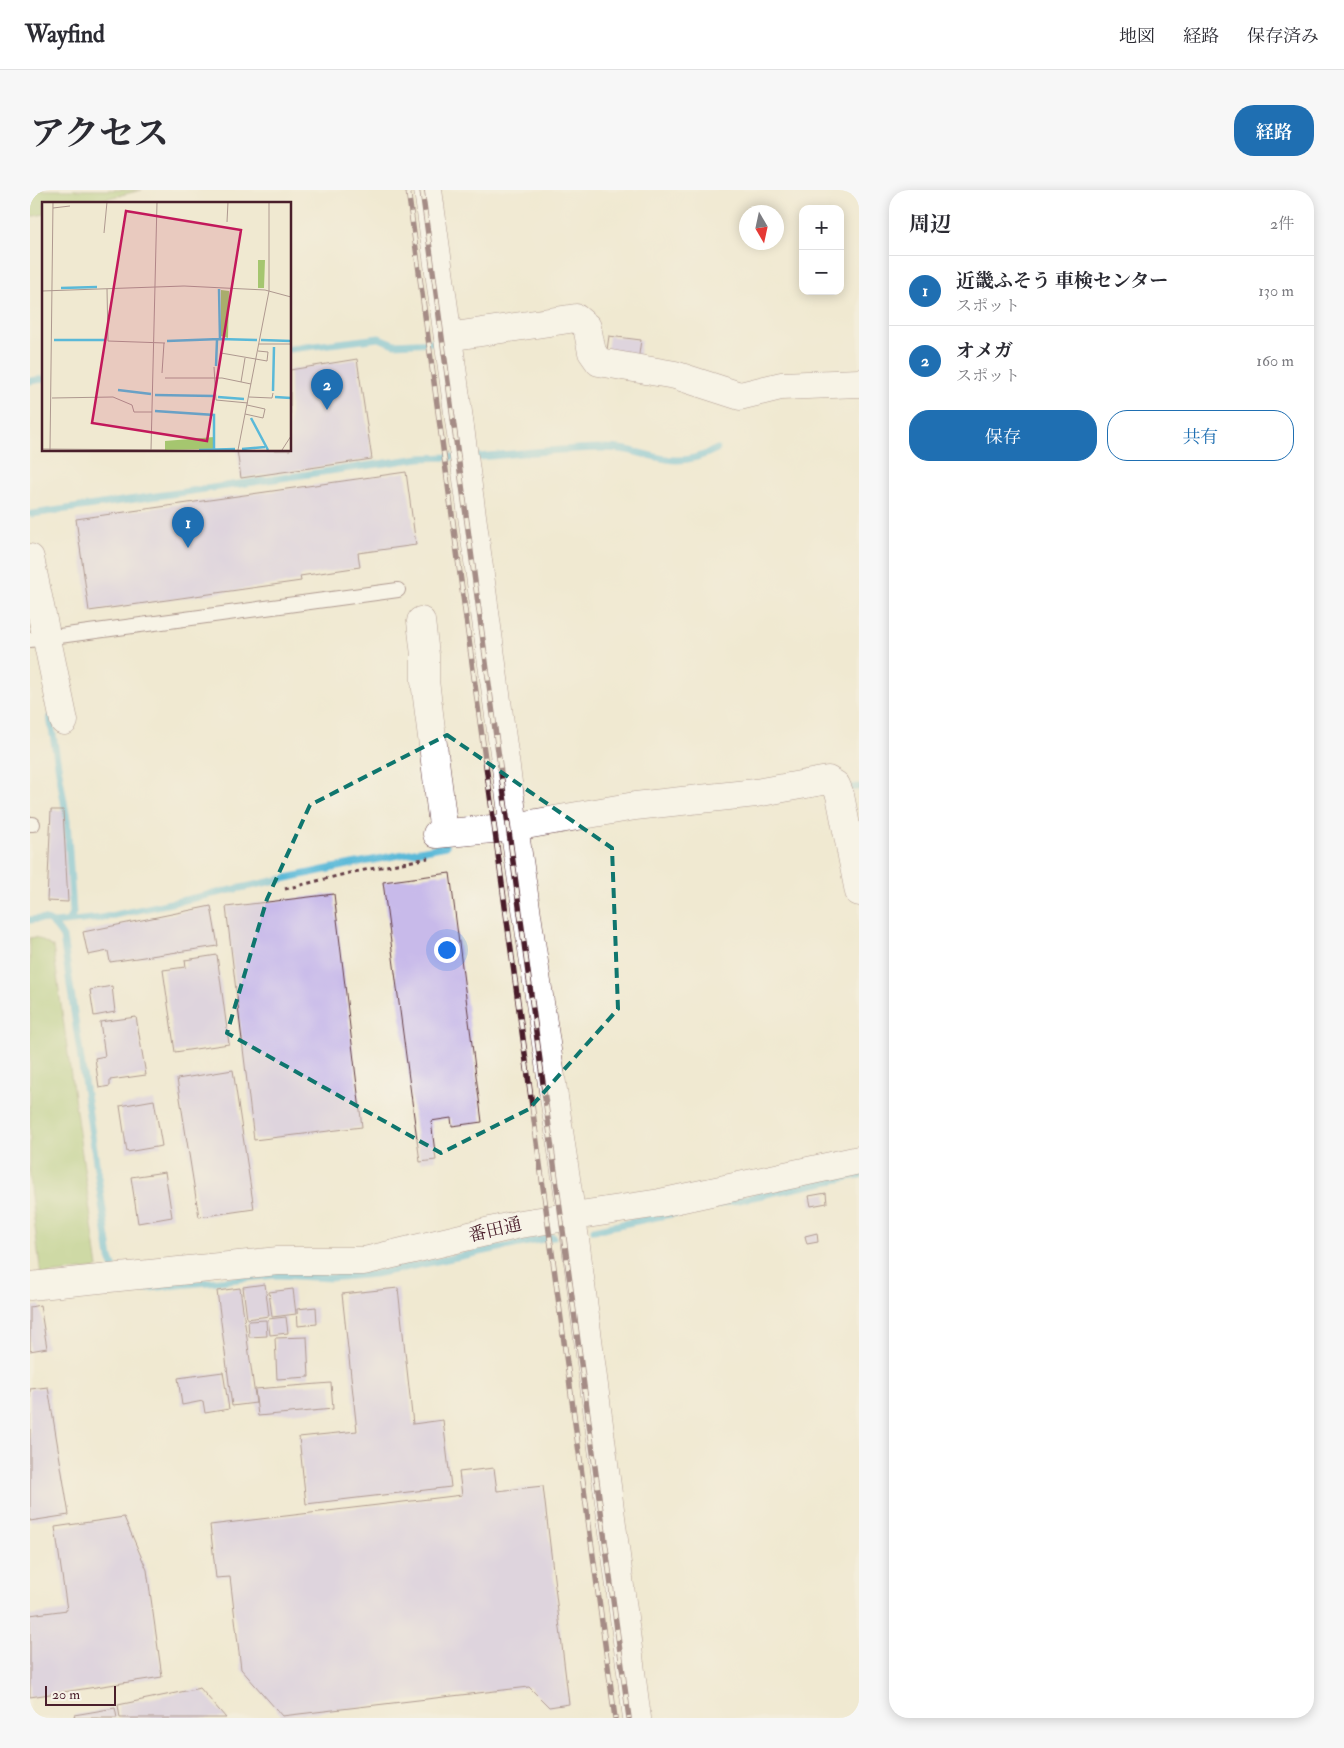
<!DOCTYPE html>
<html lang="ja">
<meta charset="utf-8">
<style>
body{margin:0;font-family:"IM FELL Double Pica","Noto Serif JP",serif;background:#f7f7f7;color:#2b2b33}
.controls{position:absolute;right:15px;top:15px;display:grid;overflow:hidden;border-radius:10px;box-shadow:0 2px 12px #0003}
.controls button{width:45px;height:45px;display:grid;place-items:center;padding:0;border:0;border-bottom:1px solid #e1e1e2;background:#fff;color:#2b2b33;font:25px sans-serif}
.compass{position:absolute;left:709px;top:15px;width:45px;height:45px;border-radius:50%;background:#fff;box-shadow:0 2px 12px #0003;rotate:171deg}
.scale{position:absolute;left:15px;bottom:12px;width:71px;box-sizing:border-box;padding-left:5px;border:2px solid #4a1f2b;border-top:0;font-size:14px;line-height:18px;white-space:nowrap;color:#4a1f2b;-webkit-text-stroke:4px #f7f3e8;paint-order:stroke}
.you{position:absolute;left:416px;top:759px;width:18px;height:18px;margin:-12px;border:4px solid #fff;border-radius:50%;background:#1a73e8;box-shadow:0 0 0 8px #1a73e833}
.badge{display:grid;place-items:center;width:32px;height:32px;border-radius:50%;background:#1f6fb2;color:#fff;font-size:16px;font-weight:700}
.pin{position:absolute;translate:-50% -41px;filter:drop-shadow(0 1px 2px #0008)}
.pin::after{content:'';position:absolute;top:26px;width:18px;height:15px;background:inherit;clip-path:polygon(0 0,100% 0,50% 100%)}
.list{margin:0;padding:0;list-style:none}
h2{display:flex;justify-content:space-between;align-items:center;height:65px;margin:0;padding:0 20px;font-size:21px}
h2 small{font-size:16px;font-weight:400;color:#7c7c81}
.list li{display:grid;grid-template-columns:32px 1fr auto;gap:15px;align-items:center;box-sizing:border-box;height:70px;padding:0 20px;border-top:1px solid #e1e1e2}
.list b{display:block;font-size:19px;white-space:nowrap}
.list p{margin:0;font-size:16px;white-space:nowrap;color:#7c7c81}
.list em{font-size:16px;font-style:normal;color:#7c7c81}
.actions{display:flex;gap:10px;padding:15px 20px}
.actions a{flex:1;padding:11px 0;border:1px solid #1f6fb2;border-radius:20px;text-align:center;font-size:18px;color:#1f6fb2}
.actions .main{background:#1f6fb2;color:#fff}
.map{position:relative;flex:none;width:829px;height:1528px;overflow:hidden;border-radius:20px}
header{display:flex;align-items:center;gap:30px;box-sizing:border-box;height:70px;padding:0 25px;background:#fff;border-bottom:1px solid #e1e1e2}
header strong{font-size:24px}
nav{display:flex;gap:28px;margin-inline-start:auto;font-size:18px}
.intro{display:flex;align-items:center;justify-content:space-between;box-sizing:border-box;height:120px;padding:0 30px}
h1{margin:0;font-size:35px}
.button{padding:12px 22px;border-radius:20px;background:#1f6fb2;color:#fff;font-size:18px;font-weight:700}
main{display:flex;gap:30px;padding:0 30px}
aside{flex:1;background:#fff;border-radius:20px;box-shadow:0 2px 12px #0003}
.map>svg:first-child{display:block}
</style>
<header>
<strong>Wayfind</strong>
<nav><a>地図</a><a>経路</a><a>保存済み</a></nav>
</header>
<div class="intro"><h1>アクセス</h1><a class="button">経路</a></div>
<main>
<div class="map">
<svg width="829" height="1528" viewBox="0 0 829 1528">
<rect width="100%" height="100%" fill="#f7f3e8"/>
<filter id="ink" filterUnits="userSpaceOnUse"><feTurbulence type="fractalNoise" baseFrequency=".02" numOctaves="2"/><feDisplacementMap in="SourceGraphic" scale="10" xChannelSelector="R" yChannelSelector="G"/><feConvolveMatrix kernelMatrix="1 2 1 2 8 2 1 2 1" color-interpolation-filters="sRGB"/></filter>
<filter id="wash" filterUnits="userSpaceOnUse"><feTurbulence type="fractalNoise" baseFrequency=".0096" numOctaves="4" result="noise"/><feDisplacementMap in="SourceGraphic" scale="20" xChannelSelector="R" yChannelSelector="G"/><feGaussianBlur stdDeviation="1.12" result="paint"/><feColorMatrix in="noise" values="0 0 0 0 0 0 0 0 0 0 0 0 0 0 0 0 0 1.4 0 .05"/><feComposite in="paint" operator="in"/></filter>
<g filter="url(#wash)">
<rect width="100%" height="100%" fill="#f0e9d1"/>
<g fill="#a5c66f" stroke="#78724d">
<polygon points="0,0 112,0 54,14 14,14 14,24 0,27"/>
<polygon points="6,747 23,757 68,1078 11,1085 0,996 0,748"/>
</g>
<g fill="none" stroke-linecap="round" stroke-linejoin="round">
<g stroke="#5ab9d8" stroke-width="7">
<polyline points="260,159 349,148 364,154 407,152"/>
<polyline points="0,191 14,189"/>
<path d="M449 267C490 263 531 259 572 258 621 257 636 285 687 259"/>
<polyline points="2,324 390,268 421,267"/>
<polyline points="20,527 37,630 43,723 38,731"/>
<polyline points="814,598 829,597"/>
<path d="M0 730C20 727 23 732 33 747L80 1068 85 1081"/>
<polyline points="24,733 71,728 317,675 416,656"/>
<polyline points="564,1040 829,985"/>
<polyline points="89,1094 91,1101 247,1085 300,1088 345,1084 523,1047"/>
</g>
</g>
<g id="blocks">
<g fill="#c8baea">
<polygon points="579,146 611,150 608,171 576,167"/>
<polygon points="327,169 342,269 211,288 207,260 260,260 260,180"/>
<polygon points="376,282 386,355 328,363 330,377 270,386 271,391 59,421 46,329"/>
<polygon points="21,620 33,620 38,712 17,711"/>
<polygon points="420,683 452,932 422,936 421,928 401,931 406,970 390,972 353,692"/>
<polygon points="304,704 332,937 224,950 196,717"/>
<polygon points="181,716 188,756 80,772 78,761 58,765 53,742"/>
<polygon points="187,765 199,854 145,862 133,780 156,777 155,770"/>
<polygon points="82,796 85,822 64,826 60,800"/>
<polygon points="106,827 116,885 80,890 80,896 69,898 65,868 75,866 70,832"/>
<polygon points="203,880 224,1019 169,1027 147,889"/>
<polygon points="124,910 132,956 97,962 90,916"/>
<polygon points="135,982 142,1027 108,1033 101,987"/>
<polygon points="796,1003 797,1013 781,1016 779,1006"/>
<polygon points="787,1043 788,1052 777,1054 775,1046"/>
<polygon points="235,1094 239,1126 217,1129 213,1097"/>
<polygon points="210,1098 226,1213 202,1216 187,1101"/>
<polygon points="368,1098 383,1234 413,1230 421,1297 276,1314 269,1247 327,1241 312,1104"/>
<polygon points="263,1099 266,1124 242,1127 239,1102"/>
<polygon points="10,1115 17,1158 0,1161 0,1117"/>
<polygon points="286,1117 287,1134 268,1136 267,1119"/>
<polygon points="256,1127 258,1143 240,1145 238,1129"/>
<polygon points="236,1130 237,1146 219,1147 218,1131"/>
<polygon points="277,1147 279,1187 247,1189 245,1148"/>
<polygon points="193,1182 199,1219 175,1223 173,1211 152,1215 148,1188"/>
<polygon points="301,1193 303,1219 228,1226 225,1199"/>
<polygon points="18,1197 39,1325 0,1331 0,1199"/>
<polygon points="464,1278 467,1301 513,1296 539,1514 519,1517 499,1497 252,1526 211,1479 200,1387 186,1388 180,1335 432,1305 429,1282"/>
<polygon points="94,1327 117,1380 132,1487 0,1507 0,1425 37,1420 25,1337"/>
<polygon points="170,1498 196,1528 90,1528 88,1515"/>
<polygon points="85,1518 87,1528 45,1528 44,1525"/>
</g>
</g>
</g>
<g filter="url(#ink)">
<use href="#blocks" fill-opacity="0" stroke="#633d44" stroke-width="1"/>
<g fill="none" stroke-linecap="round" stroke-linejoin="round">
<defs>
<g id="service">
<polyline points="0,450 368,400"/>
<polyline points="0,634 3,634"/>
</g>
<g id="minor">
<polyline points="418,147 546,128 557,137 562,162 569,172 645,185 710,206 751,196 829,193"/>
<polyline points="0,368 34,531"/>
<polyline points="391,431 395,465 395,491 414,643"/>
<polyline points="407,644 484,637 605,616 726,603 798,590 806,595 810,605 829,702"/>
<polyline points="0,1096 248,1071 334,1071 490,1034 630,1013 829,970"/>
</g>
<polyline id="tertiary" points="398,0 484,637 545,1049 607,1528"/>
</defs>
<use href="#service" stroke="#633d44" stroke-width="16"/>
<use href="#minor" stroke="#633d44" stroke-width="29"/>
<use href="#tertiary" stroke="#633d44" stroke-width="29"/>
<polyline stroke="#633d44" stroke-width="3" stroke-dasharray="4 4" stroke-linecap="butt" points="255,699 319,683 398,668"/>
<use href="#service" stroke="#fff" stroke-width="14"/>
<use href="#minor" stroke="#fff" stroke-width="28"/>
<use href="#tertiary" stroke="#fff" stroke-width="28"/>
<defs>
<g id="rail">
<polyline points="378,0 585,1528"/>
<polyline points="392,0 599,1528"/>
</g>
</defs>
<use href="#rail" stroke="#4a1f2b" stroke-width="5.5"/>
<use href="#rail" stroke="#f7f3e8" stroke-width="4" stroke-dasharray="11" stroke-linecap="butt"/>
</g>
</g>
<path d="M0 0H829V1528H0ZM417 545 582 658 588 819 499 919 411 963 197 843 237 709 280 615Z" fill="#f0e9d1" fill-opacity=".55" fill-rule="evenodd"/>
<path fill="none" stroke="#0f766e" stroke-width="4" stroke-dasharray="10 6" stroke-linejoin="round" d="M417 545 582 658 588 819 499 919 411 963 197 843 237 709 280 615Z"/>
<g text-anchor="middle" dominant-baseline="central" stroke-width="4" stroke-linejoin="round" paint-order="stroke">
<g font-size="18" fill="#4a1f2b" stroke="#f7f3e8">
<text transform="translate(465 1040) rotate(-13)">番田通</text>
</g>
</g>
<g transform="translate(12 12)">
<rect width="249" height="249" fill="#f0e9d1"/>
<path d="M216 58H223L222 86H216ZM179 88 187 89 186 136 179 134ZM172 235V247L123 248V239Z" fill="#a5c66f"/>
<path fill="none" stroke="#5ab9d8" stroke-width="2.5" d="M19 86 55 85M177 87 178 137 215 138M12 138H64M219 138 249 139M125 139 178 137M174 164 175 138M76 188 109 192M231 189 232 145M113 193 172 194M176 195 202 197M233 195 249 196M113 209 172 213V248M209 216 226 248M200 247 223 245M157 248 193 247"/>
<path fill="none" stroke="#ae988f" stroke-width="1" d="M11 6 28 4M185 20 186 0M62 31 65 0M65 87 66 139 123 141M0 89 142 84 223 88 249 95M217 142H249M179 151 225 159 226 150 216 149M172 165 174 198 206 201M120 171 122 141M123 176H180L209 182M199 180 203 156M207 195 230 196 231 191M10 196 71 195 90 203 92 210H110M203 212 221 216 223 207 205 203M0 247 124 248M8 248 11 0M109 248 115 0M196 248 227 89V0M240 248 249 234"/>
<path fill="#c2185b" fill-opacity="0.15" stroke="#c2185b" stroke-width="2.5" d="M84 9 199 28 165 239 50 221Z"/>
<rect width="249" height="249" fill="none" stroke="#4a1f2b" stroke-width="2.5"/>
</g>
</svg>
<div class="controls">
<button>+</button>
<button>−</button>
</div>
<svg class="compass" viewBox="-18 -18 36 36"><path d="M0-13l5 13h-10z" fill="#e53935"/><path d="M0 13l5-13h-10z" fill="#7c7c81"/></svg>
<div class="scale">20 m</div>
<div class="you"></div>
<div class="pin badge" style="left:158px;top:358px">1</div>
<div class="pin badge" style="left:297px;top:220px">2</div>
</div>
<aside>
<h2>周辺<small>2件</small></h2>
<ul class="list">
<li><span class="badge">1</span><div><b>近畿ふそう 車検センター</b><p>スポット</p></div><em>130 m</em></li>
<li><span class="badge">2</span><div><b>オメガ</b><p>スポット</p></div><em>160 m</em></li>
</ul>
<div class="actions"><a class="main">保存</a><a>共有</a></div>
</aside>
</main>
